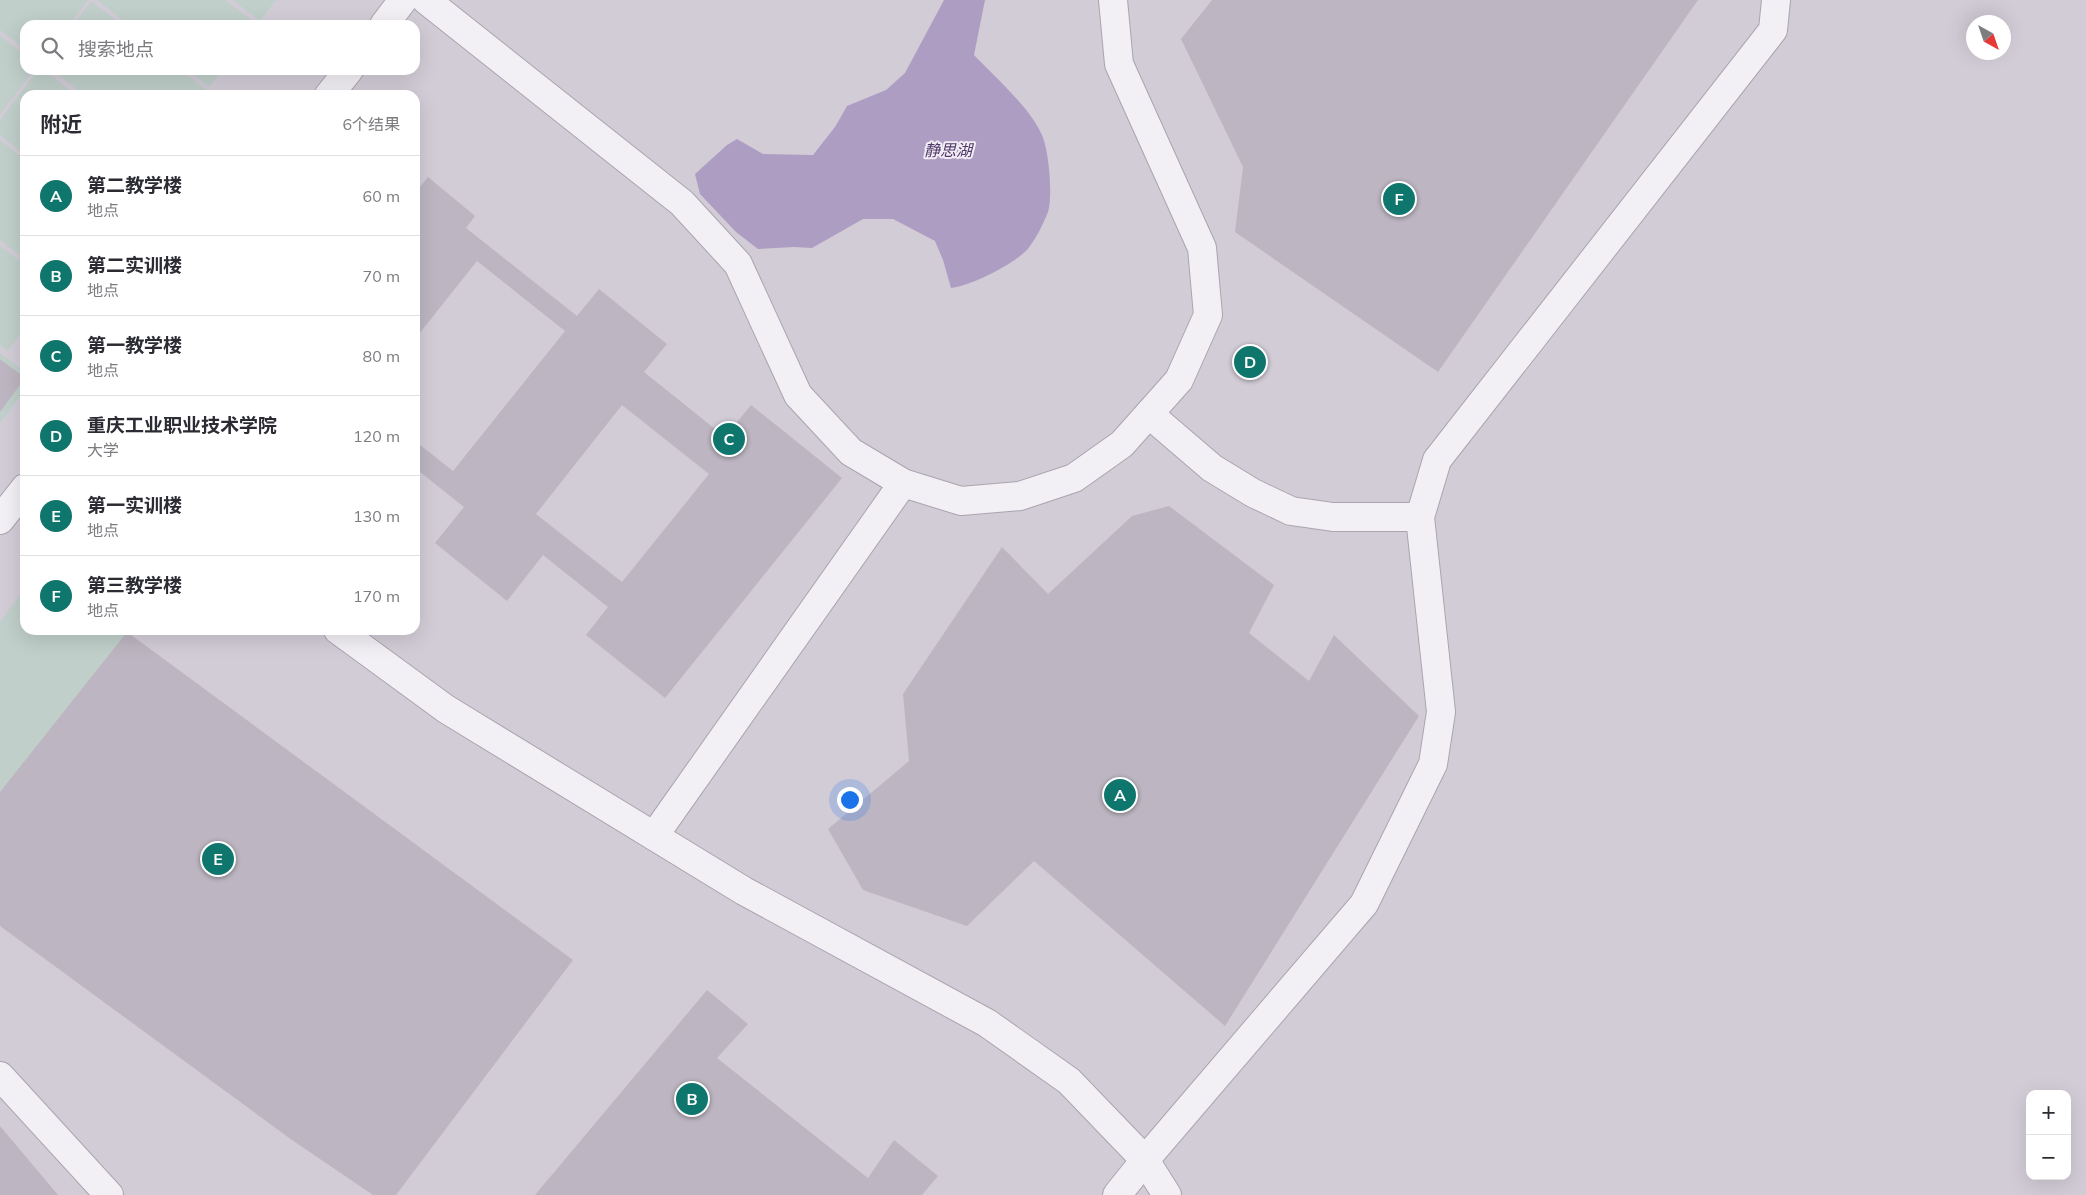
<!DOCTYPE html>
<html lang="zh">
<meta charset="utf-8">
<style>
body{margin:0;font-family:Mulish,"Noto Sans SC",sans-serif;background:#f7f7f7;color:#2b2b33}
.controls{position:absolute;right:15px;bottom:15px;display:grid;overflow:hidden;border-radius:10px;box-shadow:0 5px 20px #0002}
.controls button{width:45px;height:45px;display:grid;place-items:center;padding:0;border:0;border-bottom:1px solid #e1e1e2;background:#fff;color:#2b2b33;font:25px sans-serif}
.compass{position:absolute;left:1966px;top:15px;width:45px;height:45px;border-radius:50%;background:#fff;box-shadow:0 5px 20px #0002;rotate:140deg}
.you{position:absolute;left:849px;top:799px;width:18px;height:18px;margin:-12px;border:4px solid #fff;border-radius:50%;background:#1a73e8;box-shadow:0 0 0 8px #1a73e833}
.badge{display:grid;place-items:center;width:32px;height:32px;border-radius:50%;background:#0f766e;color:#fff;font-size:16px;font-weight:700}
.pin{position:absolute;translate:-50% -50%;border:2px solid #fff;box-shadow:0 1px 5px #0006}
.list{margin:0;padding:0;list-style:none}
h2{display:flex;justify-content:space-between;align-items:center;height:65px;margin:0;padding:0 20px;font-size:21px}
h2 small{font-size:16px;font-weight:400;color:#7c7c81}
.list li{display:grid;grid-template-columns:32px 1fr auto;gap:15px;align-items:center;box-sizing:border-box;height:80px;padding:0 20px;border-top:1px solid #e1e1e2}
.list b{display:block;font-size:19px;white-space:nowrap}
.list p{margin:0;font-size:16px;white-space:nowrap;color:#7c7c81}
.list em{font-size:16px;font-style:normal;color:#7c7c81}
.icon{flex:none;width:28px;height:28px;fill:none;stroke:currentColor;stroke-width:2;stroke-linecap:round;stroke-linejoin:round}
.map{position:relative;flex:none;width:2086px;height:1195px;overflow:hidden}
.search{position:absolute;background:#fff;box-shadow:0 5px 20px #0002;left:20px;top:20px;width:400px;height:55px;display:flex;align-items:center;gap:12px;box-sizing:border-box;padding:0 18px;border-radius:15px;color:#7c7c81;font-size:19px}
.panel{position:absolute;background:#fff;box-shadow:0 5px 20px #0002;left:20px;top:90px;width:400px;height:545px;border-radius:15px}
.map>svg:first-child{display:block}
</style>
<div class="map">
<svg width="2086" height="1195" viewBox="0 0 2086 1195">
<rect width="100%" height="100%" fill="#e2dee6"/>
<path fill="#d2ccd7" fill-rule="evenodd" d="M0 0H2086V1195H0ZM1974 22H2004V52H1974ZM25 25H415V70H25ZM25 95H415V630H25ZM2030 1094H2067V1176H2030Z"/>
<g fill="#c0cfca">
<polygon points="0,0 88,0 69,25 25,25 25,49 0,30"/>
<polygon points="97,0 225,0 258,25 129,25"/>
<polygon points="233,0 276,0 260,21"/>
<polygon points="91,1 122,25 73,25"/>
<polygon points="0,36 25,55 25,70 34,70 0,114"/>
<polygon points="38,70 44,70 76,95 25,95 25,155 0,135 0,120"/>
<polygon points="52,70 180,70 207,90 203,95 84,95"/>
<polygon points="188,70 222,70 209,87"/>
<polygon points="0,140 25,160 25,259 0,240"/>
<polygon points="0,246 25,265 25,328 7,351 0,345"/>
<polygon points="0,353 25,372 25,390 0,423"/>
<polygon points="25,588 25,630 124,630 127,632 0,801 0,622"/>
</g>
<path fill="#ae9dc2" d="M944 0H985L974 55C994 76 1029 107 1041 133 1049 148 1053 196 1048 212 1044 222 1037 237 1030 246 1018 263 971 286 951 288L943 260 935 241 893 219H863L812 248 794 247 758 249 736 232 700 194 695 174 727 145 737 139 763 154 813 155 835 127 847 106 886 90 905 73Z"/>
<g fill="#bdb6c2" fill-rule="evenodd">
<polygon points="1212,0 1698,0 1438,372 1235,232 1243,167 1181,39"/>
<path d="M428 177 475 216 466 228 577 316 599 289 667 344 644 372 725 437 751 405 842 478 665 698 586 635 608 607 543 555 507 601 435 543 464 507 415 468V441L453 471 565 331 477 261 415 339V193ZM622 405 709 474 622 582 536 514Z"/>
<polygon points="0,359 25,378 0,412"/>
<polygon points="1169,506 1274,585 1249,633 1309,681 1334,635 1419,716 1225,1026 1034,861 967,926 863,890 828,829 909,761 903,694 1002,547 1048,594 1132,516"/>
<polygon points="127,632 573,960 396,1195 373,1195 292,1140 0,926 0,792"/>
<polygon points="707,990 748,1024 717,1058 868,1178 894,1140 938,1176 922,1195 535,1195"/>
<polygon points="0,1126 58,1195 0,1195"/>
</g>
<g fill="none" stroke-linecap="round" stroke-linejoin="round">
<defs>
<g id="minor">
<polyline points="426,0 682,203 738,264 798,395 851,452 903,483 961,501 1020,496 1074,478 1122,444 1179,380 1208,315 1202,248 1119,64 1113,0"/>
<polyline points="384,25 403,0"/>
<polyline points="329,95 349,70"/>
<polyline points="1149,414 1212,468 1253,493 1291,511 1333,517 1420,517"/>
<polyline points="0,520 25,488"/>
<polyline points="338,630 446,709 744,891 987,1023 1069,1081 1145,1160 1167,1195"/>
<polyline points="654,836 903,483"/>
<polyline points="0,1076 109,1195"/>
<polyline points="1117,1195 1145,1160 1364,904 1433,764 1441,712 1420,517 1437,460 1773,30 1776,0"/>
</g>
</defs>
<use href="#minor" stroke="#aaa4af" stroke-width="30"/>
<use href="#minor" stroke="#f3f0f5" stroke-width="28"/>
</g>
<g text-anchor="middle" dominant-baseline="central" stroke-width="4" stroke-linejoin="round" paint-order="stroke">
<g font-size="16" font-style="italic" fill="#51386a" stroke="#f1edf4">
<text x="948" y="150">静思湖</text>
</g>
</g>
</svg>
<div class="controls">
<button>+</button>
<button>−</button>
</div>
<svg class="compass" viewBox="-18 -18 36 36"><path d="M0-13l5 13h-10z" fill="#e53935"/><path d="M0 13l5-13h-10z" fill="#7c7c81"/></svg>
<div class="you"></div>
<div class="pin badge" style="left:1120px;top:795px">A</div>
<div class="pin badge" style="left:692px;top:1099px">B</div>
<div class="pin badge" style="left:729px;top:439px">C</div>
<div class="pin badge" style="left:1250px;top:362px">D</div>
<div class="pin badge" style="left:218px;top:859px">E</div>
<div class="pin badge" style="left:1399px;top:199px">F</div>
<div class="search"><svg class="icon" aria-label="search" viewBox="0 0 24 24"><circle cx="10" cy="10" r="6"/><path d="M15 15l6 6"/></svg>搜索地点</div>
<section class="panel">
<h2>附近<small>6个结果</small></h2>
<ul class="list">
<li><span class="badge">A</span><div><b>第二教学楼</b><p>地点</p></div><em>60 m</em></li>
<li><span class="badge">B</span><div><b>第二实训楼</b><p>地点</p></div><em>70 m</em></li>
<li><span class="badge">C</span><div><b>第一教学楼</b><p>地点</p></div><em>80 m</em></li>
<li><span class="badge">D</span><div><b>重庆工业职业技术学院</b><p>大学</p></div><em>120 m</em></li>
<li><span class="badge">E</span><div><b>第一实训楼</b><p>地点</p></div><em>130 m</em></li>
<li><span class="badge">F</span><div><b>第三教学楼</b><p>地点</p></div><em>170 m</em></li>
</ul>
</section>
</div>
